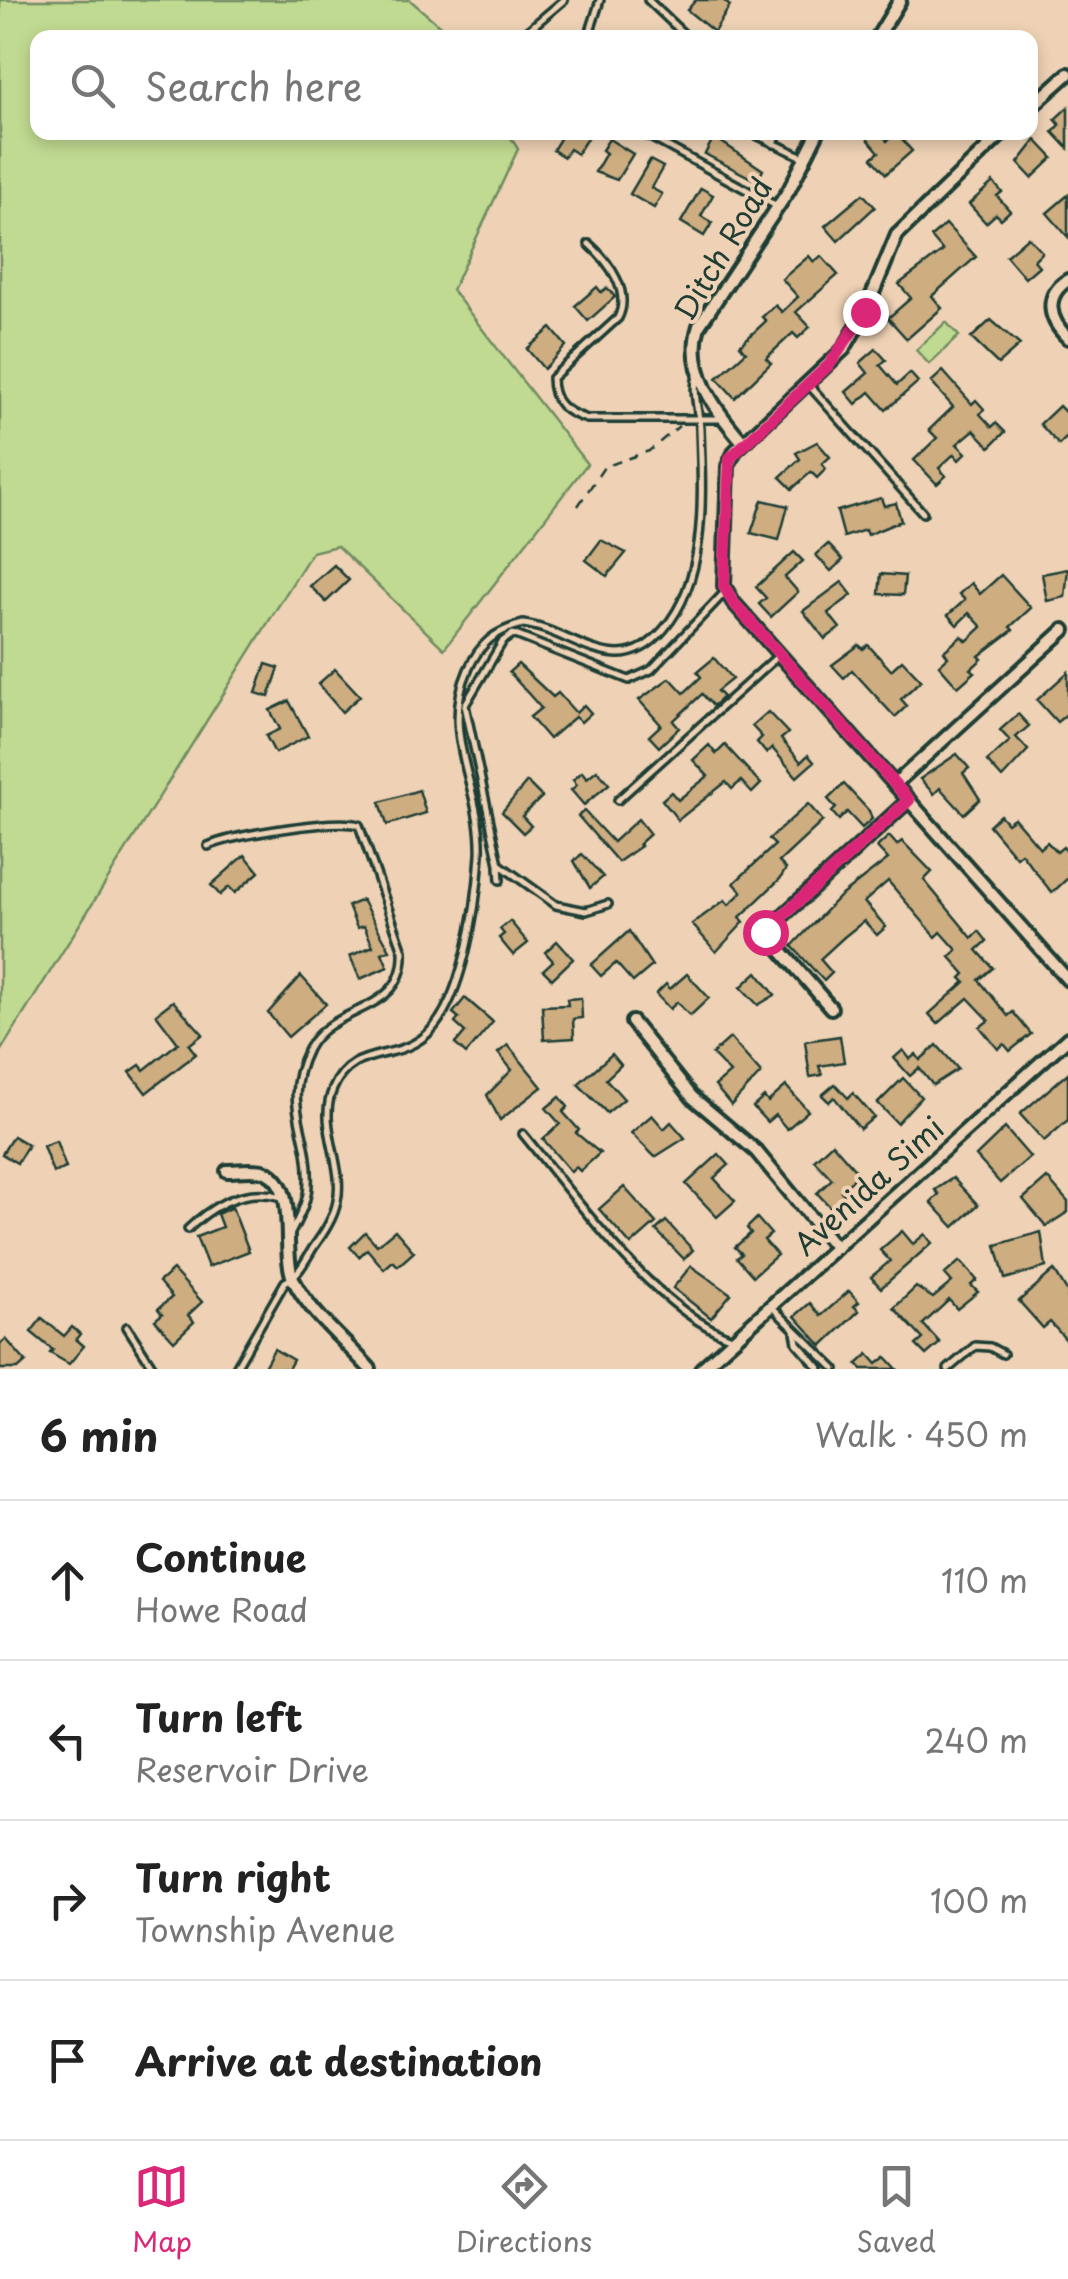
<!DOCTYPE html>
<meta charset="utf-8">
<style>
body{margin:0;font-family:"Playpen Sans",sans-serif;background:#f2f2f2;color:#222}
.stop{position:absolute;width:30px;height:30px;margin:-22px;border:8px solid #db2777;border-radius:50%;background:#fff}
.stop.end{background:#db2777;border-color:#fff;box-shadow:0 2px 10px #0008}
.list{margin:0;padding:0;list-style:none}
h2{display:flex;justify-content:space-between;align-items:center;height:130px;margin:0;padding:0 40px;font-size:42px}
h2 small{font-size:32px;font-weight:400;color:#767676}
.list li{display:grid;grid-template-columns:65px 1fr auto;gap:30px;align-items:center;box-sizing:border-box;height:160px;padding:0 40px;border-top:2px solid #e0e0e0}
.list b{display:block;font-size:38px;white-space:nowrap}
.list p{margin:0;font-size:32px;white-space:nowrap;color:#767676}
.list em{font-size:32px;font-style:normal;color:#767676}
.icon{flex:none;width:55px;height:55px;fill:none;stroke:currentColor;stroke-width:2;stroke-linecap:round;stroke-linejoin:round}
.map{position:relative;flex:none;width:1068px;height:1369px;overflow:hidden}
.search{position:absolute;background:#fff;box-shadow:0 5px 15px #0003;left:30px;right:30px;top:30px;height:110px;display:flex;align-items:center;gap:25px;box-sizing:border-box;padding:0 35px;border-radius:20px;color:#767676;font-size:38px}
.sheet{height:770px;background:#fff}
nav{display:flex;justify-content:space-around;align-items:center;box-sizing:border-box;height:140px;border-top:2px solid #e0e0e0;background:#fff;font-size:28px;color:#767676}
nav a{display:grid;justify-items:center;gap:5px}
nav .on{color:#db2777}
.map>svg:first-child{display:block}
</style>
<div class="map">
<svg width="1068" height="1369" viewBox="0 0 1068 1369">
<rect width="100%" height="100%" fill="#efd2b5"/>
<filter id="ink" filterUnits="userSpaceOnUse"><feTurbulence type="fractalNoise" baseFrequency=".01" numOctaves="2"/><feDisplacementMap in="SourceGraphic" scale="20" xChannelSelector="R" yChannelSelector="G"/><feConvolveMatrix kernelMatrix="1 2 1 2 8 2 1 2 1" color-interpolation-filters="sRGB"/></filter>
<g filter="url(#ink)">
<g fill="#c1da91" stroke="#708c62" stroke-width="2.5">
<polygon points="0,0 410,0 453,37 38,38 38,132 508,133 518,149 452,290 587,464 444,649 337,546 312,552 0,1052"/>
<polygon points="946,322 959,336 929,364 916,350"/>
</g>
<g fill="#cead81" stroke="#1f3d34" stroke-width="2.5">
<polygon points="696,0 723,0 730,6 714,32 687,10"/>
<polygon points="1068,107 1068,148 1053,132 1060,125 1055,119"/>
<polygon points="564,132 591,132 577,154 569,149 564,157 553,150"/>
<polygon points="862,132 881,132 887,141 896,132 912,132 903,141 912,151 886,174 872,158 879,152"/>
<polygon points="714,137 763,170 757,181 705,154"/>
<polygon points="609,139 633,154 617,180 595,172 606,153 602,150"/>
<polygon points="1036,140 1053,158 1032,178 1018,163"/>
<polygon points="650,160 663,167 651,188 662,194 654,208 630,194"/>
<polygon points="993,182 1002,192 997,196 1010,211 1001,219 996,214 986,223 969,204"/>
<polygon points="701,188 713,195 701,216 712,223 704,236 681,222"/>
<polygon points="863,194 875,207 838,241 825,226"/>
<polygon points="1068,195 1068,237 1047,213"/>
<polygon points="946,224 976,257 932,296 942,308 907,339 888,318 911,298 899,284 943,251 931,237"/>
<polygon points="1028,237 1042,252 1034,260 1039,266 1025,278 1006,256"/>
<polygon points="809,256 814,262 821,256 838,275 796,312 810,327 798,338 793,333 766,358 771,363 735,398 717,378 746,352 740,345 766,321 762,317 775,305 782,312 798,297 782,279"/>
<polygon points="597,287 601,292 607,288 615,297 588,321 575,306"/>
<polygon points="991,320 1020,345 998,364 971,338"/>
<polygon points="551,328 566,346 544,369 527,349"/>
<polygon points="876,349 886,360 880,365 897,385 910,373 918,382 886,410 870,392 856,404 846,392 868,373 860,363"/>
<polygon points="943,371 972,404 976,400 984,409 980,414 992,427 996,423 1005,432 990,447 974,430 957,444 966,453 959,460 954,454 939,468 946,476 937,484 914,460 937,438 929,430 953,407 931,382"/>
<polygon points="1059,406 1068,415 1068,436 1059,445 1040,424"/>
<polygon points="817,442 830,457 822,464 826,469 817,478 811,472 792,489 780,477 800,459 796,453"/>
<polygon points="881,498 884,506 896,503 901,521 867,535 865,530 844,537 837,511"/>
<polygon points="762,500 788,506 779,540 751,533"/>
<polygon points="601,540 626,553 607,576 586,560"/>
<polygon points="828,544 843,560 831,571 816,555"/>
<polygon points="794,552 803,561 785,577 798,592 771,617 759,604 766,598 756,587"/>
<polygon points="334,565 349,580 326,602 310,586"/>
<polygon points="1068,569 1065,597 1047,601 1042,574"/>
<polygon points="881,574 905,576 903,595 879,594"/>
<polygon points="1001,575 1031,608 1010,627 1013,630 979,656 982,659 971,669 975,672 958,687 939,665 948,657 944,651 962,636 967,641 982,627 969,613 957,625 948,615 965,600 959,594 971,583 980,594"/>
<polygon points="842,582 852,595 828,613 840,628 825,639 803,611"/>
<polygon points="859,645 863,649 868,645 891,670 902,660 921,680 901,699 907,706 895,717 852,670 844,678 832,665"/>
<polygon points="714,658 732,679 717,691 723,697 713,706 702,694 673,721 679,728 659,747 649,736 661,725 639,700 670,678 684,693 701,677 697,672"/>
<polygon points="266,664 279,668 269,697 256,693"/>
<polygon points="518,664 553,697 558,693 576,713 584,705 591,713 581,722 575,717 549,739 530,717 541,708 509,672"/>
<polygon points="335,669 360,696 342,712 318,684"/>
<polygon points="1068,672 1068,713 1057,722 1037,700"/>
<polygon points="289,701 308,736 275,753 266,736 280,729 270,710"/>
<polygon points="768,712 788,733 781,739 801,762 808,755 814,762 797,777 772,748 766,753 757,742 762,737 752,726"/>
<polygon points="1018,714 1029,726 1016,737 1028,750 1002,778 987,761 1010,741 1000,730"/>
<polygon points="709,745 716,754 725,745 761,784 752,793 741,781 732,789 726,782 678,820 662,800 671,792 678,800 708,776 693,760"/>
<polygon points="957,754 969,768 963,773 980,799 964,814 940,788 934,794 920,779"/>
<polygon points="597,770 609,784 584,805 571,790 577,785 573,780 582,772 587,778"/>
<polygon points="527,782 542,797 522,816 531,826 523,833 502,812"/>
<polygon points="844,784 869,811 872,819 862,828 847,812 839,820 832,812 836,808 828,799"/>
<polygon points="419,790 426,813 387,825 380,802"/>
<polygon points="808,804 823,821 779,862 786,869 780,879 740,917 744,922 716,952 692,924 725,900 729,905 742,892 734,883 775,845 769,839"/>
<polygon points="584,811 613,842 638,819 650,834 639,844 641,846 618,862 578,816"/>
<polygon points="1000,815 1007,823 1014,818 1040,848 1047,842 1057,852 1063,847 1068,853 1068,878 1052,893 1021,853 1016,857 989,825"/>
<polygon points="889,836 897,845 902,841 932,872 924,880 972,938 979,931 987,941 977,950 993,968 979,980 1008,1016 1013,1012 1031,1034 1010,1051 1004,1044 998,1049 980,1027 989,1020 968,998 938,1024 929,1014 965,982 961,978 965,974 950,957 957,950 941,932 936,937 888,881 864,902 886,927 877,935 864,921 844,937 820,959 832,973 824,981 792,946 839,897 888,859 877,847"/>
<polygon points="582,854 603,877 590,888 574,861"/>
<polygon points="245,855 259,872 235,893 229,887 220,895 211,885"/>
<polygon points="362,900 390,950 382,953 388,967 360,979 350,956 373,946 364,926 357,928 348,906"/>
<polygon points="510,921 528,943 513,955 499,938 504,934 500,929"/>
<polygon points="629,931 652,966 633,982 616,963 601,976 591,965"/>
<polygon points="557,941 573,959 552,979 543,970 553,961 545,952"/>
<polygon points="757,972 775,995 758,1005 741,987"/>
<polygon points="687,974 709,998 690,1016 677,1002 670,1009 656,994 666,984 670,989"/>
<polygon points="301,976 326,1004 288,1037 268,1013"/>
<polygon points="465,998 493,1022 466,1054 455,1044 465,1032 455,1023 459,1018 453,1013"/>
<polygon points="581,998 582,1018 573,1019 574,1038 544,1040 542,1006 568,1005 567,999"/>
<polygon points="173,1001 203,1034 189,1045 196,1054 146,1093 130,1072 140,1065 144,1070 178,1043 156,1014"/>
<polygon points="840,1036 844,1062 819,1066 822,1075 810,1077 805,1041"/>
<polygon points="730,1038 761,1073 731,1105 715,1086 730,1073 712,1054"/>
<polygon points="508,1045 542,1087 500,1120 487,1095 512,1070 498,1053"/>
<polygon points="937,1045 958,1069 933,1085 919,1068 910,1076 894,1058 903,1050 910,1059 916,1054 920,1060"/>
<polygon points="612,1054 621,1065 606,1079 624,1099 607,1113 578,1084"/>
<polygon points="1068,1073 1068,1120 1044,1141 1020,1114"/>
<polygon points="903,1078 921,1097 897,1123 878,1103"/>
<polygon points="835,1084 848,1098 853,1093 874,1117 860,1129 834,1097 829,1102 822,1095"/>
<polygon points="786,1086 808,1111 787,1129 775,1115 767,1122 753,1107 764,1097 768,1102"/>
<polygon points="560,1097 568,1107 563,1112 579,1130 576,1133 600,1153 580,1171 576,1167 571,1172 543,1139 560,1124 546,1108"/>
<polygon points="652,1115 664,1129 671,1122 685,1138 655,1157 631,1133"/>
<polygon points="1005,1128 1030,1157 1000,1183 976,1156"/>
<polygon points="13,1136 28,1145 17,1163 2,1154"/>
<polygon points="56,1141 66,1168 53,1173 43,1146"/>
<polygon points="832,1143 859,1174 841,1191 850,1200 836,1213 817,1193 832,1179 814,1160"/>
<polygon points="719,1154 729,1165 714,1178 735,1201 717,1217 686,1184"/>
<polygon points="953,1178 978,1205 954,1227 931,1202 939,1194 935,1190"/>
<polygon points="1047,1178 1068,1202 1068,1212 1046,1226 1023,1199"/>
<polygon points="624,1187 656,1223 631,1245 599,1209"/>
<polygon points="232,1207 249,1251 208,1267 196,1237 222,1227 217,1214"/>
<polygon points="757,1218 771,1234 764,1240 777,1255 753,1276 737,1258 742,1254 735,1247 751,1233 747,1228"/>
<polygon points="666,1221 693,1250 684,1259 656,1230"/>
<polygon points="395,1230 414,1252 398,1266 393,1261 384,1269 367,1249 359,1257 350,1247 365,1232 377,1245"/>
<polygon points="902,1231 913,1244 925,1234 932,1243 881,1288 871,1277 890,1261 880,1250"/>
<polygon points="1041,1232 1046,1267 1005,1279 996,1245"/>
<polygon points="960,1261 977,1280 971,1285 978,1292 957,1309 949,1300 923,1324 940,1343 926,1355 916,1345 923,1339 894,1308 916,1287 933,1298 952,1282 945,1274"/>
<polygon points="691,1266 731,1294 711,1318 673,1288"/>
<polygon points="173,1270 202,1302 188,1315 194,1322 174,1341 155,1320 162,1314 158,1309 172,1297 159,1282"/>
<polygon points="1054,1270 1068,1293 1068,1342 1050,1322 1043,1328 1019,1301"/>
<polygon points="849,1291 859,1302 854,1306 859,1311 822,1346 795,1316 810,1303 821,1316"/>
<polygon points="42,1318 64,1336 72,1327 80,1334 76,1339 84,1346 69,1364 50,1353 53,1350 31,1332"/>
<polygon points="6,1339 26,1362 18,1369 0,1369 0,1344"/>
<polygon points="274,1349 293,1360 288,1369 263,1369"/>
<polygon points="868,1354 877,1364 886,1357 897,1369 862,1369 857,1364"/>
</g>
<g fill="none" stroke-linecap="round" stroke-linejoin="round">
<defs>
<g id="lane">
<polyline points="648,0 688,38"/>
<polyline points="519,38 564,0"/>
<polyline points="588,38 600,0"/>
<polyline points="641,132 778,207"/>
<polyline points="750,132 803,157"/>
<polyline points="774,144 778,132"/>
<path d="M589 244C610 263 631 292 618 318L552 378C552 403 565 412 587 419H723"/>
<polyline points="808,384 923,513"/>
<polyline points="618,800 779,655"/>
<path d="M208 846C233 835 335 818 359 825L403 951C406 1015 332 1003 308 1049 280 1106 311 1130 308 1184 308 1202 298 1219 290 1235"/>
<polyline points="499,867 500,880"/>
<polyline points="608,904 586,911 556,905 499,864 465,705 503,641 513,634 629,680 651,670 726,591"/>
<path d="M523 1134C574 1196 655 1311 732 1338"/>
<path d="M188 1229C214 1204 246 1186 282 1197"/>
<polyline points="771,1306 835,1369"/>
<polyline points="127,1327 154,1369"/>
<polyline points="795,1332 797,1343 820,1369"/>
<path d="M235 1369 285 1282C298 1276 305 1261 313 1248 323 1234 334 1218 337 1201 345 1164 317 1125 333 1089 350 1047 391 1061 421 1039 463 1011 477 902 480 855 483 788 439 736 468 670 480 643 495 631 523 624 556 628 585 653 618 654 638 654 652 643 664 629 708 578 702 493 700 429 699 412 692 391 697 376"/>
<polyline points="948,1369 975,1346 990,1347 1003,1354"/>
</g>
<g id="street">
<polyline points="877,38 900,0"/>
<polyline points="1030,108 1068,74"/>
<polyline points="1004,132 897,235 865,312 844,349 735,451 728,466 724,586 733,602 1068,980"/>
<path d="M1068 280C1043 296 1049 320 1068 338"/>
<path d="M743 442C715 410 685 370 699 326L789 190 818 132"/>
<polyline points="895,784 1064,630"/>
<polyline points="831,1008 765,932 909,800"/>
<polyline points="632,1022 692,1097 756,1151 836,1248"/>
<path d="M227 1171C238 1171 256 1168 266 1172 300 1188 280 1251 294 1281 310 1313 346 1342 370 1369"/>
<polyline points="701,1369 1068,1038"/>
</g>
</defs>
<use href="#lane" stroke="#1f3d34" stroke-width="12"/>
<use href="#street" stroke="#1f3d34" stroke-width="18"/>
<polyline stroke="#1f3d34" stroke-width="2.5" stroke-dasharray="10 8" stroke-linecap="butt" points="578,506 604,467 649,451 679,426"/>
<use href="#lane" stroke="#efd2b5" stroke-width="5"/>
<use href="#street" stroke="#efd2b5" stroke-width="10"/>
</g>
</g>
<g fill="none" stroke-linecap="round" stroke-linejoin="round" filter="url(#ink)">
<polyline stroke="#db2777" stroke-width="12" points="765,932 909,800 733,602 724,586 730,458 830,364 865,312"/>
</g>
<g text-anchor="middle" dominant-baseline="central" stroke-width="8" stroke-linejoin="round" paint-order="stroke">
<g font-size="30" fill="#1f3d34" stroke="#efd2b5">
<text transform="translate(722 248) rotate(-59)">Ditch Road</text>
<text transform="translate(868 1185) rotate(-42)">Avenida Simi</text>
</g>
</g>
</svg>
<div class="stop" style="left:765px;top:932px"></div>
<div class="stop end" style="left:865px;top:312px"></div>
<div class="search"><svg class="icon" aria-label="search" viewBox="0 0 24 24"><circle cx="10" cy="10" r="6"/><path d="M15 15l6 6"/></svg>Search here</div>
</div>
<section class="sheet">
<h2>6 min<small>Walk · 450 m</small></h2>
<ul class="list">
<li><svg class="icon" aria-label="ahead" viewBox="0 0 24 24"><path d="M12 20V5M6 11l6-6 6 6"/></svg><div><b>Continue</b><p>Howe Road</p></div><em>110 m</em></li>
<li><svg class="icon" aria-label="left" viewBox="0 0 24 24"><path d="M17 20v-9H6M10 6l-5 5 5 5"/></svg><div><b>Turn left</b><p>Reservoir Drive</p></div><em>240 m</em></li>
<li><svg class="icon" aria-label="right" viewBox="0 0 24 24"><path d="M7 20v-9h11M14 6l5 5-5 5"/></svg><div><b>Turn right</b><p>Township Avenue</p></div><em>100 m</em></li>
<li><svg class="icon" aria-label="arrive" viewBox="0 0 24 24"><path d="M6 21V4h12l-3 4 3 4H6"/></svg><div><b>Arrive at destination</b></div></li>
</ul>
</section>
<nav>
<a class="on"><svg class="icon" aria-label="map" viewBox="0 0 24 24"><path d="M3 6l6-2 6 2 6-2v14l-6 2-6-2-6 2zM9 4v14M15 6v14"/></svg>Map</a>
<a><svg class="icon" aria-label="directions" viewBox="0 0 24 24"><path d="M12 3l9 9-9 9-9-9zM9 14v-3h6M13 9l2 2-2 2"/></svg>Directions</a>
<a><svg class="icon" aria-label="saved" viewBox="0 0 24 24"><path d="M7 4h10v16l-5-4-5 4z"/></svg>Saved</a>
</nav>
